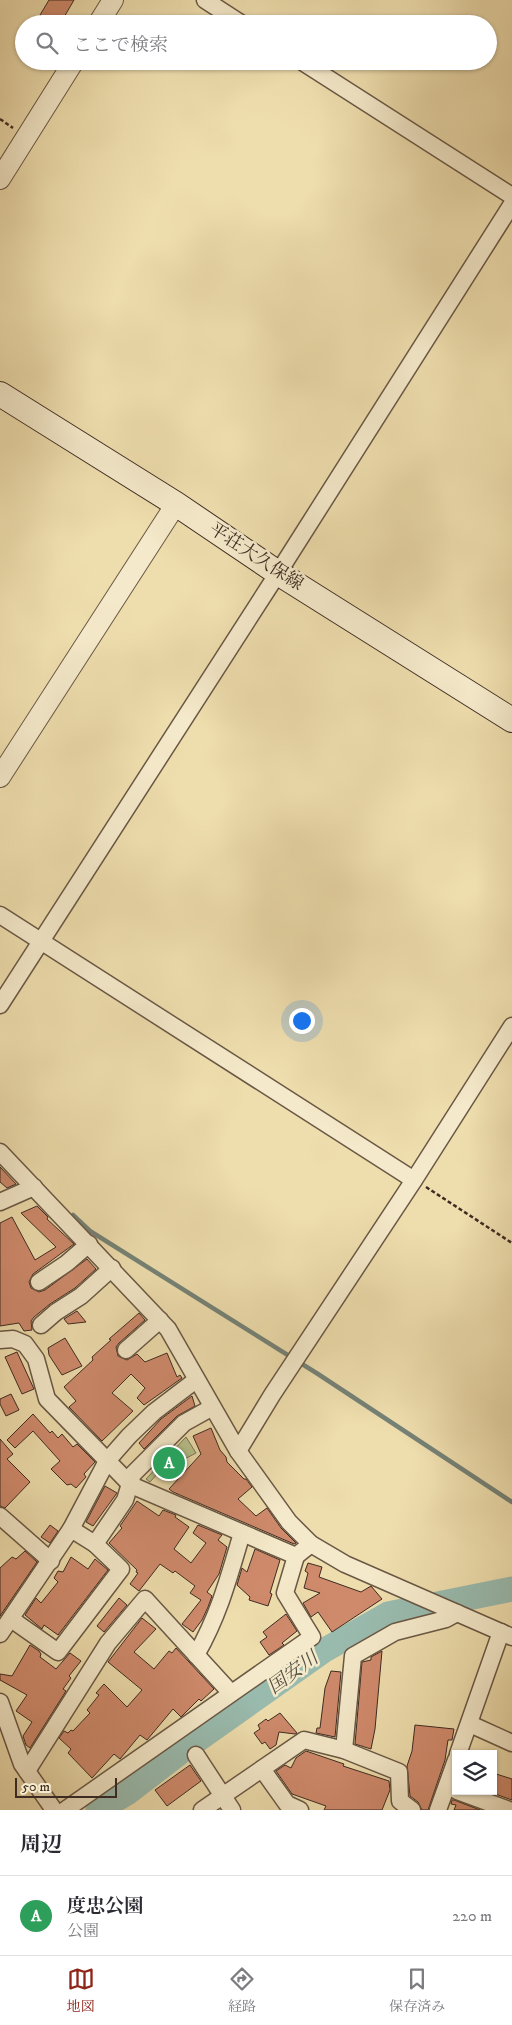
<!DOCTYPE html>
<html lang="ja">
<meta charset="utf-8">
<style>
body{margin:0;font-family:"IM FELL DW Pica","Noto Serif JP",serif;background:#f2f2f3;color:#2b2b33}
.controls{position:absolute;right:15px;bottom:15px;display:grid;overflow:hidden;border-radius:0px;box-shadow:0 1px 4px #0004}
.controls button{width:45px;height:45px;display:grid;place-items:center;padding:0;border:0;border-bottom:1px solid #e1e1e2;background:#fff;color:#2b2b33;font:25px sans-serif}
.scale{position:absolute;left:15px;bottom:12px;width:102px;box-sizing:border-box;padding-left:5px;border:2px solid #3e2c22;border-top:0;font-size:14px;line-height:18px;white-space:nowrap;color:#3e2c22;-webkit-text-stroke:4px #f4e9ca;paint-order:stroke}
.you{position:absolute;left:301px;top:1020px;width:18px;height:18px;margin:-12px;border:4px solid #fff;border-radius:50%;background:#1a73e8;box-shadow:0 0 0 8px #1a73e833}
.badge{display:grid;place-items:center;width:32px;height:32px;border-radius:50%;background:#8f2418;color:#fff;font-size:16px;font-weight:700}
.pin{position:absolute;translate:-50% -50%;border:2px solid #fff;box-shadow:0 1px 5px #0006}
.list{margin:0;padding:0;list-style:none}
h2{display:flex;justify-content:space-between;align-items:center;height:65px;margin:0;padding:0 20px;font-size:21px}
h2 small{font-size:16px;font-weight:400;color:#7c7c81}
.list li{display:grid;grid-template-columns:32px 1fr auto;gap:15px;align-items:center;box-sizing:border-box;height:80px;padding:0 20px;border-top:1px solid #e1e1e2}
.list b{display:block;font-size:19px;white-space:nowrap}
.list p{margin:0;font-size:16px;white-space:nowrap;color:#7c7c81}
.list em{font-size:16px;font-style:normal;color:#7c7c81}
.icon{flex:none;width:28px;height:28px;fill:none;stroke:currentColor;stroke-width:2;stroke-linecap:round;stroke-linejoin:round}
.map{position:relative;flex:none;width:512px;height:1810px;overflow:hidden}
.search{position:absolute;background:#fff;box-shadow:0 1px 4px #0004;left:15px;right:15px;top:15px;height:55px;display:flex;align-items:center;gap:12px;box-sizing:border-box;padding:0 18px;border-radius:28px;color:#7c7c81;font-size:19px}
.sheet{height:145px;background:#fff}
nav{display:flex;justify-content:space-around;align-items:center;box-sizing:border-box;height:70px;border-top:1px solid #e1e1e2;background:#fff;font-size:14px;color:#7c7c81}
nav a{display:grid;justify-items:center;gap:2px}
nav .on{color:#8f2418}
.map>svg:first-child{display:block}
</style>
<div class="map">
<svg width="512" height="1810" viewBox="0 0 512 1810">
<rect width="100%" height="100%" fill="#eeddad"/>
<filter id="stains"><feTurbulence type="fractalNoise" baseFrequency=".004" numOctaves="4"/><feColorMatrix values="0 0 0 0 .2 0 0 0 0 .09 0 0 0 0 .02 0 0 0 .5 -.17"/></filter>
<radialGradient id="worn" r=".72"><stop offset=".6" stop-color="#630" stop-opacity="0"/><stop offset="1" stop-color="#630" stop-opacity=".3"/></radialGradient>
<polygon fill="#b7c18b" stroke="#7a7656" points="186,1437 196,1453 158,1473 150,1482 146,1479"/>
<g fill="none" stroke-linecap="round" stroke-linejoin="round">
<polyline stroke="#758276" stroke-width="4.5" points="73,1215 90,1231 318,1374 512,1502"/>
<polyline stroke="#99bbae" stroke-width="25" points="98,1810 127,1793 183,1750 323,1651 388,1614 512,1589"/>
</g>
<g fill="#cf8a6c" stroke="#3e2c22">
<polygon points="49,0 74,0 60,24 55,24 40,15"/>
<polygon points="0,1167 16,1184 7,1188 0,1182"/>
<polygon points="37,1206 48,1217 47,1219 74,1244 33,1274 29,1282 31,1288 39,1292 45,1290 87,1259 96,1269 75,1288 50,1304 34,1317 31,1321 32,1330 24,1331 19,1323 0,1326 0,1223 12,1217 35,1260 56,1247 21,1213"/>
<polygon points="77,1311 86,1322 68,1324 64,1319"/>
<polygon points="139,1313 145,1320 119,1343 116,1347 118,1356 127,1360 137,1354 145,1362 167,1353 177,1377 180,1375 182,1378 144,1405 137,1398 145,1388 131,1374 112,1393 133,1411 102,1441 69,1407 76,1401 64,1387 93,1360 92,1357 111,1340 109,1339"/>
<polygon points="65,1338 82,1366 62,1375 49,1355 48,1348"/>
<polygon points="17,1352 34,1389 22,1394 5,1357"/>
<polygon points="11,1394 19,1410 6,1416 0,1404 0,1399"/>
<polygon points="192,1396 195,1406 177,1416 144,1449 139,1443 161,1419"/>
<polygon points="33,1414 50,1433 52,1431 58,1438 62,1434 73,1447 77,1444 95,1462 84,1474 86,1477 76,1488 71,1484 67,1485 51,1469 60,1461 33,1431 15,1448 7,1440"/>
<polygon points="211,1428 220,1450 226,1457 227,1462 244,1479 246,1479 252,1487 238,1499 256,1516 267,1508 281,1528 296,1543 294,1544 173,1492 169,1489 201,1454 193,1436"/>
<polygon points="0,1439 13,1454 7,1459 30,1482 5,1508 0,1506"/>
<polygon points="105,1486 117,1493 93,1526 86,1522"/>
<polygon points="137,1501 159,1516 163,1510 176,1515 175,1517 189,1527 174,1549 191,1563 206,1543 193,1533 198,1525 222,1535 218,1540 227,1547 219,1574 207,1592 212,1596 208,1607 202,1620 193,1632 182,1624 201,1600 190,1593 195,1586 175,1571 173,1573 160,1564 139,1591 130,1584 138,1573 136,1572 137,1570 109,1543 122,1528 120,1526"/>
<polygon points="50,1525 58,1531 50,1543 41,1537"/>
<polygon points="255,1549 280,1560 270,1593 272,1594 268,1606 249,1600 250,1597 237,1585 242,1568 247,1572"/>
<polygon points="25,1551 37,1562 0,1616 0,1568 12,1557 16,1559"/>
<polygon points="71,1557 88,1569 95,1559 108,1570 58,1635 44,1625 42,1629 25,1615 36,1598 41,1603 58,1582 54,1578 58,1571 63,1572"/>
<polygon points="308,1563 322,1567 319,1577 361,1592 371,1586 382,1599 332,1632 318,1612 311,1617 303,1603 320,1593 304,1588 308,1573 305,1571"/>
<polygon points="119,1598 127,1605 104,1632 97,1626"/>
<polygon points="286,1614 297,1631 282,1643 284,1645 269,1655 260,1642 267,1637 263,1632"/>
<polygon points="142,1618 156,1629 134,1652 154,1669 169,1651 172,1653 176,1648 214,1689 201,1701 199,1699 181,1717 173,1709 147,1740 140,1735 120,1759 114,1754 92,1778 68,1753 71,1749 59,1738 64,1731 68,1733 71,1730 73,1731 90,1713 87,1710 99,1695 96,1693 104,1684 127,1707 142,1690 108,1662"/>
<polygon points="30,1645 39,1651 41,1654 40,1657 56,1669 70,1653 81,1661 69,1676 71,1678 63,1689 66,1691 30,1748 26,1745 23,1736 32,1722 16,1711 27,1695 0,1680 0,1674 12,1676"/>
<polygon points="382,1651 375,1729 371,1749 355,1744 362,1662 371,1660 371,1657"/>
<polygon points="331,1671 341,1672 335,1737 316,1733 317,1728 320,1728 325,1688"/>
<polygon points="280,1713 297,1733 295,1734 279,1732 276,1745 270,1749 265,1742 262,1744 254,1733 260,1729 258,1725 266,1719 268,1721"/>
<polygon points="415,1725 454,1729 452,1740 448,1740 445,1760 428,1810 422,1810 418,1802 410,1796 407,1766 412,1751"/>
<polygon points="306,1751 344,1764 343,1766 389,1781 390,1790 382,1810 324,1810 326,1806 292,1794 276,1771 285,1765 291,1768 296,1758"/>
<polygon points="190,1765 201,1781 167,1806 155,1790"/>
<polygon points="493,1773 512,1779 512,1800 487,1791 493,1791"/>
<polygon points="452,1800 454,1800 480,1810 454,1810 456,1805 451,1804"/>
</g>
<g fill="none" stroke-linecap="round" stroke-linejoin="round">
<defs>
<g id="minor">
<polyline points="205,0 242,24"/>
<polyline points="301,61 512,196"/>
<polyline points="0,915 414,1180"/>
<polyline points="0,1005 278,573 512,204"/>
<polyline points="0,1152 168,1329 238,1451 289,1522 311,1544 345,1564 512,1637"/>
<polyline points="0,1202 34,1187"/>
<polyline points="39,1282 67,1263 89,1244"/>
<polyline points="41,1325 56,1312 81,1296 112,1268"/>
<polyline points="0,1340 13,1339 25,1344 36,1359 47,1399 131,1485 296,1556 311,1544"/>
<polyline points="126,1350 160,1320"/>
<polyline points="238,1451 272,1395 414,1180 512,1026"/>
<polyline points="0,1516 51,1561"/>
<polyline points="71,1529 107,1461 129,1436 154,1412 196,1380"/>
<polyline points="11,1619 58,1652 121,1569 95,1544"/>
<polyline points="0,1634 71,1529 95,1544 125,1500 133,1474 184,1423 211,1408"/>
<path d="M196 1655C219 1615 229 1577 242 1533"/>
<polyline points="0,1702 22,1764 54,1810"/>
<polyline points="470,1724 512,1743"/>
<polyline points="344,1750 353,1656 395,1632 446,1619 457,1613"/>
<polyline points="458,1754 501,1632"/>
<polyline points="196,1755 232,1810"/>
<polyline points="262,1769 287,1804 300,1810"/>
<polyline points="27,1771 108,1643 145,1599 231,1693"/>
<polyline points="457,1791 509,1810"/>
<polyline points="65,1810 312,1637 285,1593 296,1556"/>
<polyline points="202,1810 304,1740 344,1750 399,1772 400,1801 412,1810"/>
<polyline points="438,1810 456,1760"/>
</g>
<g id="tertiary">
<polyline points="98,24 113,0"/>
<polyline points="0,179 74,61"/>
<polyline points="0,777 176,504"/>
</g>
<polyline id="secondary" points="0,394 176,504 278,573 512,720"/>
</defs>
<use href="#minor" stroke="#6a5845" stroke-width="19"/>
<use href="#tertiary" stroke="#6a5845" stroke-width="22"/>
<use href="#secondary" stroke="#3e2c22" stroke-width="26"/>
<g stroke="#3e2c22" stroke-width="2.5" stroke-dasharray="4 2.5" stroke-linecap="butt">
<polyline points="0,119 13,128"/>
<polyline points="426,1187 512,1243"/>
</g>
<use href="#minor" stroke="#f4e9ca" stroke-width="16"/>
<use href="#tertiary" stroke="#f4e9ca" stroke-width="20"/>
<use href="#secondary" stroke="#f4e9ca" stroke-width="24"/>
</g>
<g text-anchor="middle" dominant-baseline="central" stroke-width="5" stroke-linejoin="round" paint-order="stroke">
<g font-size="18" fill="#3e2c22" stroke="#f4e9ca">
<text transform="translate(256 557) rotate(33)">平荘大久保線</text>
</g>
<g font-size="19" font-style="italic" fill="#555045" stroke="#f4e9ca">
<text transform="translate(293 1673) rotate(-36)">国安川</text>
</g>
</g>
<rect width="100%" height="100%" filter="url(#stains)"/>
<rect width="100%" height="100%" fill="url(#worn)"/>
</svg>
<div class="controls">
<button><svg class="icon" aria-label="layers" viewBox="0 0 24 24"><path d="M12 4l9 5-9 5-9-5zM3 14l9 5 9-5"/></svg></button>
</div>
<div class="scale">50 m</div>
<div class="you"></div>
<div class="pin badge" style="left:169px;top:1463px;background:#2e9e5b">A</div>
<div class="search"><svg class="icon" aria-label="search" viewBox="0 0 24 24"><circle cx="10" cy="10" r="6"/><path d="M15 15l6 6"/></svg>ここで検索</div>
</div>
<section class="sheet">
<h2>周辺<small></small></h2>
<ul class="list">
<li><span class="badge" style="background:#2e9e5b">A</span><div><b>度忠公園</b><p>公園</p></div><em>220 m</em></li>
</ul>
</section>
<nav>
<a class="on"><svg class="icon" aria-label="map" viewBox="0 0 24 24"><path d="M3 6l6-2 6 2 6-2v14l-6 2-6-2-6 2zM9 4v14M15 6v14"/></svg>地図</a>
<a><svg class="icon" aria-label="directions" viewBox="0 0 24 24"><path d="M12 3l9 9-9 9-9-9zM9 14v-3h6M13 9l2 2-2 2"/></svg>経路</a>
<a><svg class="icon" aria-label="saved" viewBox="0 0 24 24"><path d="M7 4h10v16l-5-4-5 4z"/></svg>保存済み</a>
</nav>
